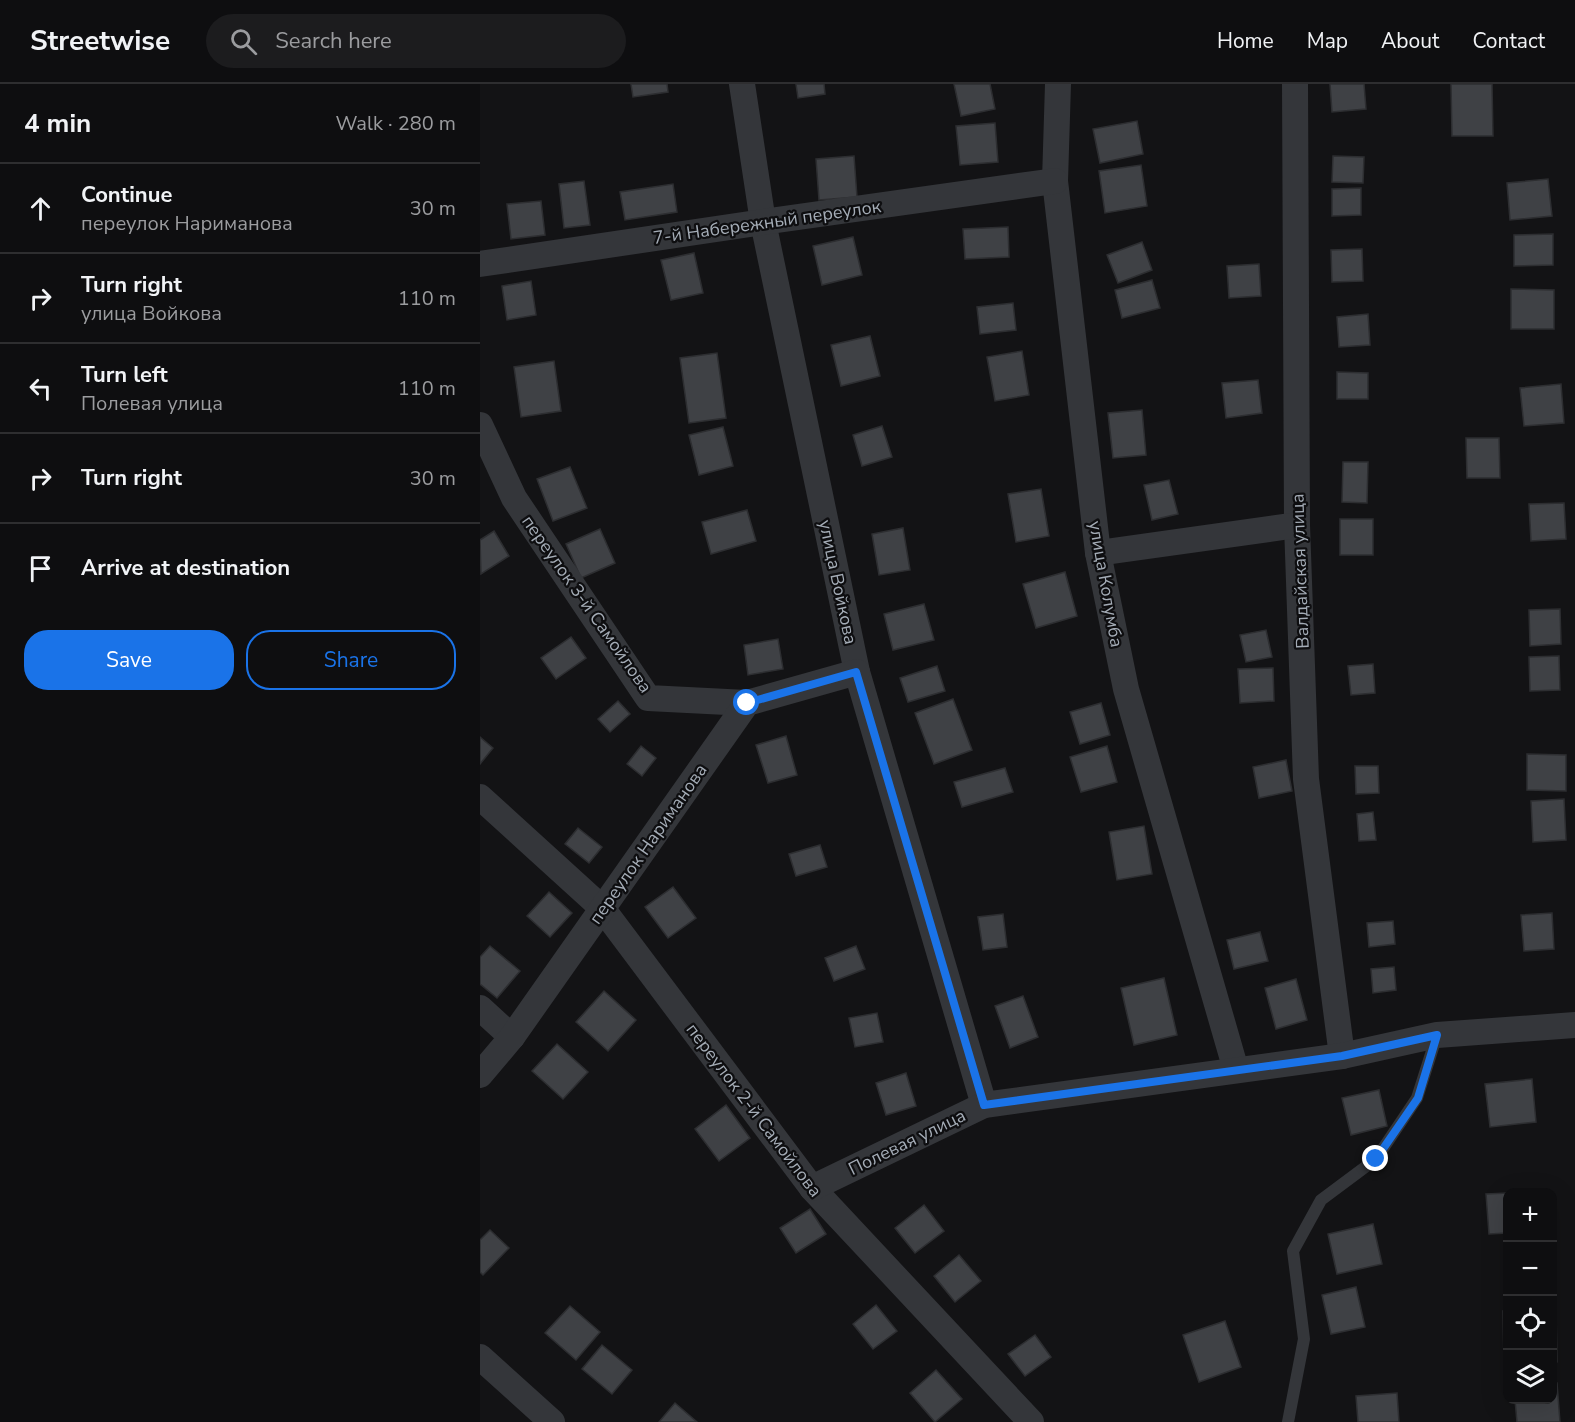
<!DOCTYPE html>
<meta charset="utf-8">
<style>
body{margin:0;font-family:"Nunito Sans",sans-serif;background:#1c1c1e;color:#f1f3f6}
.controls{position:absolute;right:18px;bottom:18px;display:grid;overflow:hidden;border-radius:12px;box-shadow:0 6px 24px #0002}
.controls button{width:54px;height:54px;display:grid;place-items:center;padding:0;border:0;border-bottom:2px solid #2e2e30;background:#0e0e10;color:#f1f3f6;font:30px sans-serif}
.stop{position:absolute;width:18px;height:18px;margin:-14px;border:4px solid #1a73e8;border-radius:50%;background:#fff}
.stop.end{background:#1a73e8;border-color:#fff;box-shadow:0 2px 6px #0008}
.list{margin:0;padding:0;list-style:none}
h2{display:flex;justify-content:space-between;align-items:center;height:78px;margin:0;padding:0 24px;font-size:26px}
h2 small{font-size:20px;font-weight:400;color:#9b9c9f}
.list li{display:grid;grid-template-columns:39px 1fr auto;gap:18px;align-items:center;box-sizing:border-box;height:90px;padding:0 24px;border-top:2px solid #2e2e30}
.list b{display:block;font-size:22px;white-space:nowrap}
.list p{margin:0;font-size:20px;white-space:nowrap;color:#9b9c9f}
.list em{font-size:20px;font-style:normal;color:#9b9c9f}
.actions{display:flex;gap:12px;padding:18px 24px}
.actions a{flex:1;padding:14px 0;border:2px solid #1a73e8;border-radius:24px;text-align:center;font-size:21px;color:#1a73e8}
.actions .main{background:#1a73e8;color:#fff}
.icon{flex:none;width:33px;height:33px;fill:none;stroke:currentColor;stroke-width:2;stroke-linecap:round;stroke-linejoin:round}
.map{position:relative;flex:none;width:1095px;height:1338px;overflow:hidden}
header{display:flex;align-items:center;gap:36px;box-sizing:border-box;height:84px;padding:0 30px;background:#0e0e10;border-bottom:2px solid #2e2e30}
header strong{font-size:28px}
nav{display:flex;gap:33px;margin-inline-start:auto;font-size:21px}
.search{width:420px;height:54px;background:#1c1c1e;display:flex;align-items:center;gap:15px;box-sizing:border-box;padding:0 21px;border-radius:33px;color:#9b9c9f;font-size:22px}
main{display:flex}
aside{flex:1;background:#0e0e10}
.map>svg:first-child{display:block}
</style>
<header>
<strong>Streetwise</strong>
<div class="search"><svg class="icon" aria-label="search" viewBox="0 0 24 24"><circle cx="10" cy="10" r="6"/><path d="M15 15l6 6"/></svg>Search here</div>
<nav><a>Home</a><a>Map</a><a>About</a><a>Contact</a></nav>
</header>
<main>
<aside>
<h2>4 min<small>Walk · 280 m</small></h2>
<ul class="list">
<li><svg class="icon" aria-label="ahead" viewBox="0 0 24 24"><path d="M12 20V5M6 11l6-6 6 6"/></svg><div><b>Continue</b><p>переулок Нариманова</p></div><em>30 m</em></li>
<li><svg class="icon" aria-label="right" viewBox="0 0 24 24"><path d="M7 20v-9h11M14 6l5 5-5 5"/></svg><div><b>Turn right</b><p>улица Войкова</p></div><em>110 m</em></li>
<li><svg class="icon" aria-label="left" viewBox="0 0 24 24"><path d="M17 20v-9H6M10 6l-5 5 5 5"/></svg><div><b>Turn left</b><p>Полевая улица</p></div><em>110 m</em></li>
<li><svg class="icon" aria-label="right" viewBox="0 0 24 24"><path d="M7 20v-9h11M14 6l5 5-5 5"/></svg><div><b>Turn right</b></div><em>30 m</em></li>
<li><svg class="icon" aria-label="arrive" viewBox="0 0 24 24"><path d="M6 21V4h12l-3 4 3 4H6"/></svg><div><b>Arrive at destination</b></div></li>
</ul>
<div class="actions"><a class="main">Save</a><a>Share</a></div>
</aside>
<div class="map">
<svg width="1095" height="1338" viewBox="0 0 1095 1338">
<rect width="100%" height="100%" fill="#131315"/>
<g fill="#3f4145" stroke="#2d2e31" stroke-width="1.5">
<polygon points="151,0 187,0 188,8 153,13"/>
<polygon points="316,0 344,0 345,10 318,14"/>
<polygon points="474,0 510,0 515,25 481,32"/>
<polygon points="850,0 884,0 886,25 852,28"/>
<polygon points="971,0 1012,0 1013,52 972,52"/>
<polygon points="657,37 663,70 620,79 613,45"/>
<polygon points="515,39 518,78 480,81 476,42"/>
<polygon points="374,72 377,113 339,116 336,75"/>
<polygon points="853,72 884,73 883,99 852,98"/>
<polygon points="661,81 667,122 625,129 619,87"/>
<polygon points="1068,95 1072,132 1030,136 1027,99"/>
<polygon points="104,97 110,141 84,144 79,100"/>
<polygon points="193,100 197,128 145,136 140,108"/>
<polygon points="881,104 881,131 852,132 852,105"/>
<polygon points="61,117 65,151 31,155 27,120"/>
<polygon points="528,143 529,173 485,175 483,145"/>
<polygon points="1073,150 1073,181 1034,182 1034,151"/>
<polygon points="373,153 382,191 342,201 333,162"/>
<polygon points="662,158 672,186 638,199 627,171"/>
<polygon points="882,165 883,197 852,198 851,166"/>
<polygon points="214,169 223,209 191,216 181,176"/>
<polygon points="779,180 781,212 749,214 747,182"/>
<polygon points="672,196 680,224 642,234 635,206"/>
<polygon points="51,197 56,231 27,236 22,202"/>
<polygon points="1031,205 1074,206 1074,245 1031,245"/>
<polygon points="533,219 536,246 500,250 497,223"/>
<polygon points="888,230 890,261 859,263 857,233"/>
<polygon points="390,252 400,292 361,302 351,261"/>
<polygon points="542,267 549,311 515,317 507,273"/>
<polygon points="237,269 246,334 209,339 200,274"/>
<polygon points="74,277 81,327 41,333 34,283"/>
<polygon points="857,288 888,289 888,315 857,315"/>
<polygon points="778,296 782,329 746,334 742,299"/>
<polygon points="1081,300 1084,339 1044,342 1040,304"/>
<polygon points="662,326 666,371 633,374 628,329"/>
<polygon points="402,342 412,373 382,382 373,351"/>
<polygon points="243,343 253,382 219,391 209,351"/>
<polygon points="986,354 1019,354 1020,394 987,394"/>
<polygon points="863,378 888,378 887,419 862,418"/>
<polygon points="90,383 107,424 73,437 57,395"/>
<polygon points="689,396 698,430 672,436 664,401"/>
<polygon points="561,405 569,452 536,458 528,410"/>
<polygon points="1084,419 1086,455 1051,457 1049,420"/>
<polygon points="267,426 276,457 231,470 222,438"/>
<rect x="860" y="435" width="33" height="36"/>
<polygon points="423,444 430,486 399,491 392,450"/>
<polygon points="120,445 135,479 101,494 86,460"/>
<polygon points="14,447 29,472 1,490 0,456"/>
<polygon points="585,488 597,532 556,544 543,500"/>
<polygon points="444,520 454,556 413,566 404,530"/>
<polygon points="1080,525 1081,560 1050,562 1049,526"/>
<polygon points="786,546 792,573 766,578 760,551"/>
<polygon points="91,553 106,574 76,595 61,574"/>
<polygon points="298,555 303,585 268,591 264,561"/>
<polygon points="1079,572 1080,606 1050,607 1049,573"/>
<polygon points="893,580 895,609 871,611 868,582"/>
<polygon points="457,582 465,607 428,618 420,594"/>
<polygon points="793,584 794,617 760,619 758,585"/>
<polygon points="473,615 492,666 454,680 435,629"/>
<polygon points="138,617 150,630 130,648 118,635"/>
<polygon points="621,619 630,651 600,660 590,628"/>
<polygon points="306,652 317,691 288,699 276,661"/>
<polygon points="0,653 13,664 0,680"/>
<polygon points="161,662 176,674 162,692 147,680"/>
<polygon points="627,662 637,698 601,708 590,673"/>
<polygon points="1047,670 1086,671 1086,707 1047,706"/>
<polygon points="806,676 812,707 779,714 773,683"/>
<polygon points="875,682 898,682 899,709 876,710"/>
<polygon points="525,684 533,708 482,723 474,698"/>
<polygon points="1084,715 1086,756 1053,758 1051,717"/>
<polygon points="893,728 896,756 879,757 877,730"/>
<polygon points="664,742 672,790 637,796 629,748"/>
<polygon points="98,744 122,763 109,779 85,760"/>
<polygon points="340,761 347,783 316,792 309,770"/>
<polygon points="193,803 216,834 188,854 165,823"/>
<polygon points="69,808 92,829 70,853 47,832"/>
<polygon points="1072,829 1074,865 1044,867 1041,831"/>
<polygon points="523,830 527,863 503,866 498,833"/>
<polygon points="913,837 915,860 889,863 887,839"/>
<polygon points="780,848 788,877 754,885 747,856"/>
<polygon points="10,862 40,887 17,914 0,900 0,873"/>
<polygon points="376,862 385,885 354,897 345,874"/>
<polygon points="914,883 916,906 893,909 891,885"/>
<polygon points="684,894 697,951 654,961 641,904"/>
<polygon points="816,895 827,936 796,945 785,904"/>
<polygon points="124,907 156,936 128,967 96,938"/>
<polygon points="543,912 558,953 530,964 515,922"/>
<polygon points="397,929 403,958 375,963 369,934"/>
<polygon points="77,960 108,988 83,1015 52,987"/>
<polygon points="426,989 436,1022 406,1031 396,999"/>
<polygon points="1052,995 1056,1038 1010,1043 1005,1000"/>
<polygon points="899,1006 907,1042 871,1051 862,1014"/>
<polygon points="246,1021 270,1054 239,1077 215,1045"/>
<polygon points="1028,1109 1028,1149 1009,1150 1006,1110"/>
<polygon points="444,1121 464,1147 435,1169 415,1144"/>
<polygon points="330,1125 346,1150 316,1169 300,1144"/>
<polygon points="893,1140 902,1180 857,1190 848,1150"/>
<polygon points="10,1146 29,1164 3,1191 0,1188 0,1156"/>
<polygon points="479,1171 501,1197 475,1218 454,1192"/>
<polygon points="876,1203 885,1243 851,1250 842,1211"/>
<polygon points="396,1221 417,1247 393,1265 373,1240"/>
<polygon points="90,1222 120,1248 96,1276 65,1249"/>
<polygon points="1023,1227 1028,1227 1028,1280 1024,1280"/>
<polygon points="1072,1227 1076,1227 1077,1278 1072,1279"/>
<polygon points="745,1237 761,1283 719,1298 703,1251"/>
<polygon points="555,1251 571,1273 545,1292 528,1270"/>
<polygon points="122,1261 152,1286 132,1310 102,1285"/>
<polygon points="456,1286 482,1315 455,1338 430,1309"/>
<polygon points="1072,1299 1077,1299 1080,1338 1037,1338 1035,1316 1072,1316"/>
<polygon points="917,1309 919,1338 878,1338 876,1312"/>
<polygon points="195,1319 217,1338 179,1338"/>
</g>
<g fill="none" stroke-linecap="round" stroke-linejoin="round">
<polyline stroke="#34363a" stroke-width="12" points="808,1338 824,1255 813,1167 841,1116 896,1075 937,1014 957,951"/>
<g stroke="#34363a" stroke-width="26">
<polyline points="262,0 283,138 377,588 504,1021"/>
<polyline points="578,0 575,97 618,469 646,605 756,986"/>
<polyline points="815,0 817,441 826,695 862,972"/>
<polyline points="0,180 283,138 575,97"/>
<polyline points="0,341 34,414 168,614 267,619"/>
<polyline points="618,469 817,441"/>
<polyline points="0,713 122,824 332,1104 551,1338"/>
<polyline points="0,924 32,953"/>
<polyline points="0,991 32,953 267,619 377,588"/>
<polyline points="332,1104 504,1021 862,972 957,951 1095,941"/>
<polyline points="0,1273 72,1338"/>
</g>
</g>
<g fill="none" stroke-linecap="round" stroke-linejoin="round">
<polyline stroke="#1a73e8" stroke-width="8" points="267,619 376,588 504,1021 862,972 957,951 938,1014 896,1075"/>
</g>
<g text-anchor="middle" dominant-baseline="central" stroke-width="4.5" stroke-linejoin="round" paint-order="stroke">
<g font-size="18" fill="#a4acb6" stroke="#0e0e10">
<text transform="translate(287 138) rotate(-8)">7-й Набережный переулок</text>
<text transform="translate(820 487) rotate(-92)">Валдайская улица</text>
<text transform="translate(358 498) rotate(78)">улица Войкова</text>
<text transform="translate(626 500) rotate(80)">улица Колумба</text>
<text transform="translate(107 520) rotate(55)">переулок 3-й Самойлова</text>
<text transform="translate(168 760) rotate(-55)">переулок Нариманова</text>
<text transform="translate(274 1026) rotate(53)">переулок 2-й Самойлова</text>
<text transform="translate(427 1058) rotate(-26)">Полевая улица</text>
</g>
</g>
</svg>
<div class="controls">
<button>+</button>
<button>−</button>
<button><svg class="icon" aria-label="locate" viewBox="0 0 24 24"><circle cx="12" cy="12" r="6"/><path d="M12 2v4M12 18v4M2 12h4M18 12h4"/></svg></button>
<button><svg class="icon" aria-label="layers" viewBox="0 0 24 24"><path d="M12 4l9 5-9 5-9-5zM3 14l9 5 9-5"/></svg></button>
</div>
<div class="stop" style="left:267px;top:619px"></div>
<div class="stop end" style="left:896px;top:1075px"></div>
</div>
</main>
